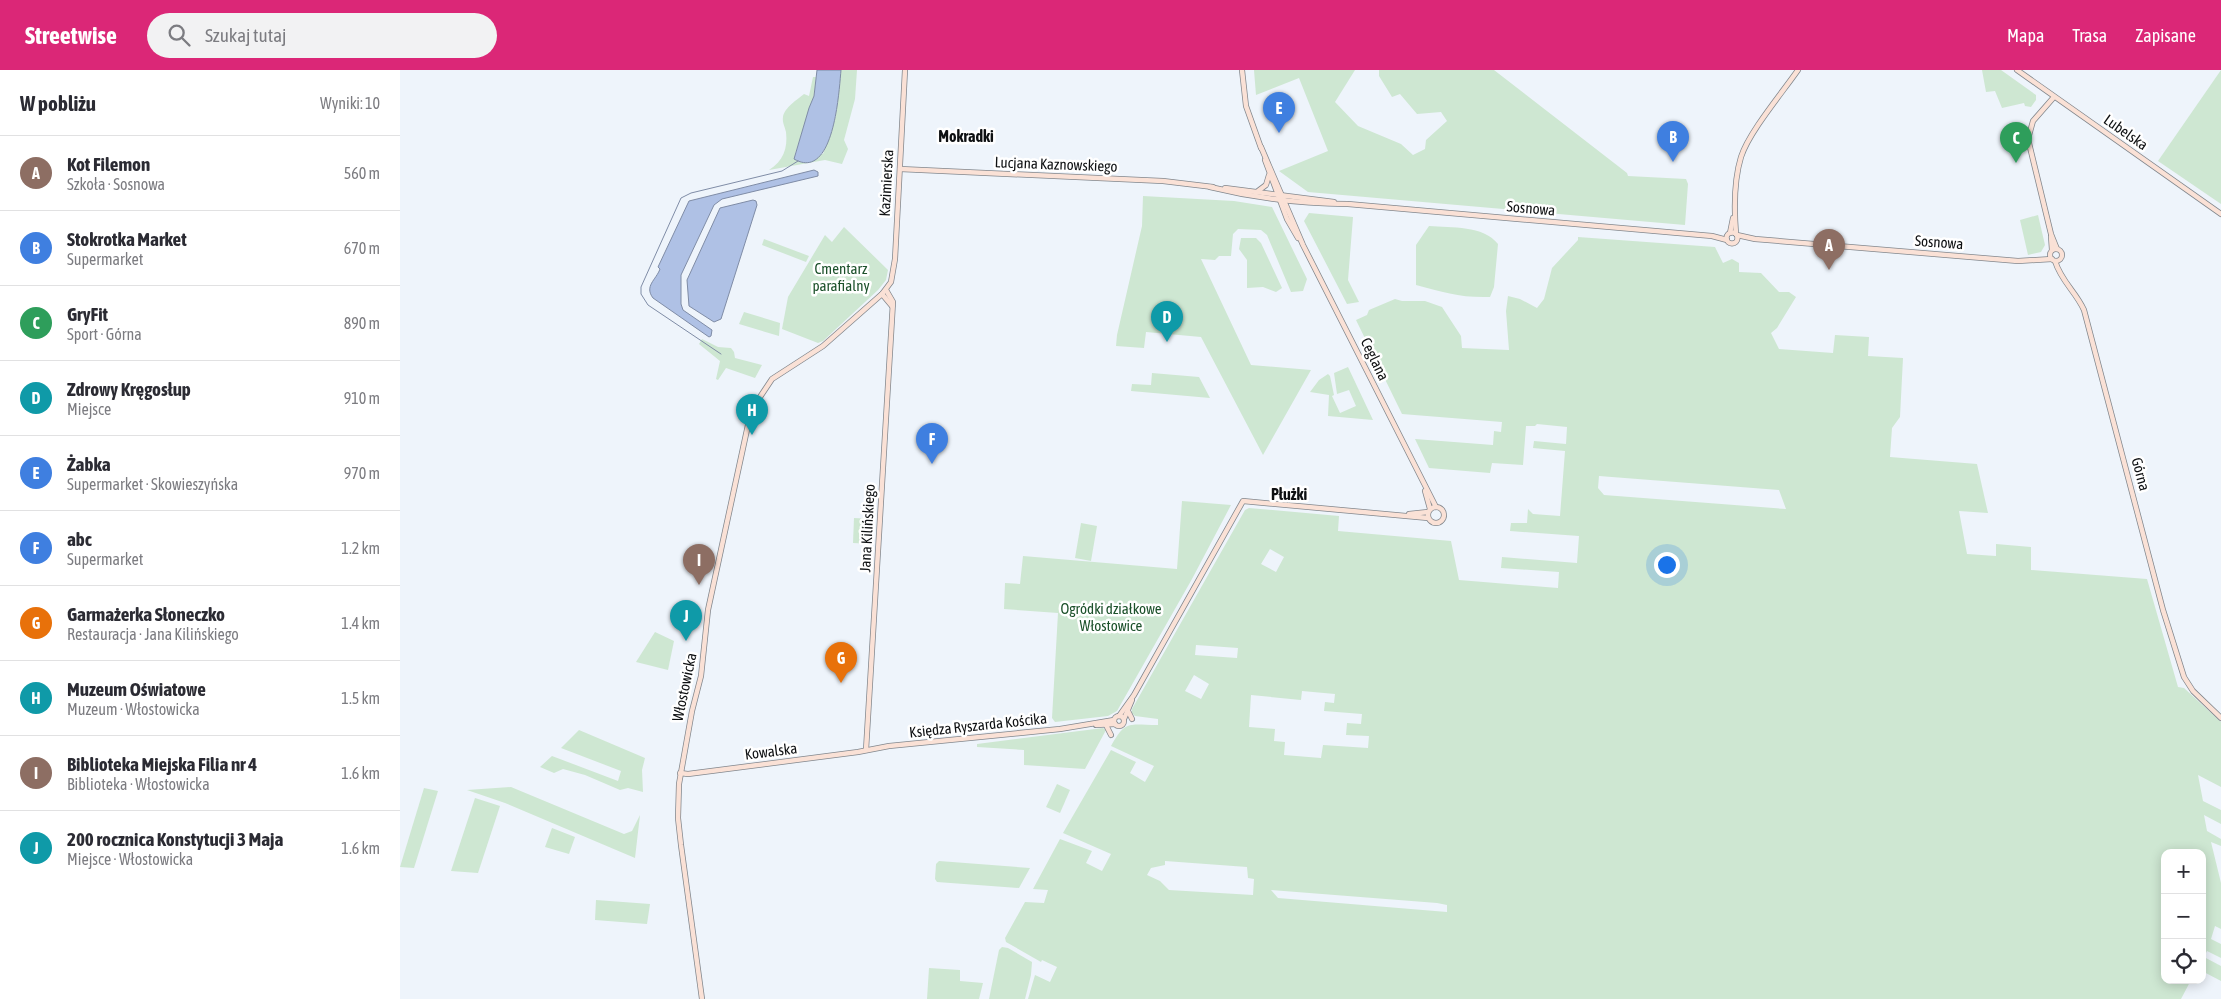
<!DOCTYPE html>
<html lang="pl">
<meta charset="utf-8">
<style>
body{margin:0;font-family:"Asap Condensed",sans-serif;background:#f2f2f3;color:#2b2b33}
.controls{position:absolute;right:15px;bottom:15px;display:grid;overflow:hidden;border-radius:10px;box-shadow:0 2px 12px #0003}
.controls button{width:45px;height:45px;display:grid;place-items:center;padding:0;border:0;border-bottom:1px solid #e1e1e2;background:#fff;color:#2b2b33;font:25px sans-serif}
.you{position:absolute;left:1266px;top:494px;width:18px;height:18px;margin:-12px;border:4px solid #fff;border-radius:50%;background:#1a73e8;box-shadow:0 0 0 8px #1a73e833}
.badge{display:grid;place-items:center;width:32px;height:32px;border-radius:50%;background:#db2777;color:#fff;font-size:16px;font-weight:700}
.pin{position:absolute;translate:-50% -41px;filter:drop-shadow(0 1px 2px #0008)}
.pin::after{content:'';position:absolute;top:26px;width:18px;height:15px;background:inherit;clip-path:polygon(0 0,100% 0,50% 100%)}
.list{margin:0;padding:0;list-style:none}
h2{display:flex;justify-content:space-between;align-items:center;height:65px;margin:0;padding:0 20px;font-size:21px}
h2 small{font-size:16px;font-weight:400;color:#7c7c81}
.list li{display:grid;grid-template-columns:32px 1fr auto;gap:15px;align-items:center;box-sizing:border-box;height:75px;padding:0 20px;border-top:1px solid #e1e1e2}
.list b{display:block;font-size:19px;white-space:nowrap}
.list p{margin:0;font-size:16px;white-space:nowrap;color:#7c7c81}
.list em{font-size:16px;font-style:normal;color:#7c7c81}
.icon{flex:none;width:28px;height:28px;fill:none;stroke:currentColor;stroke-width:2;stroke-linecap:round;stroke-linejoin:round}
.map{position:relative;flex:none;width:1821px;height:929px;overflow:hidden}
header{display:flex;align-items:center;gap:30px;box-sizing:border-box;height:70px;padding:0 25px;background:#db2777;color:#fff}
header strong{font-size:24px}
nav{display:flex;gap:28px;margin-inline-start:auto;font-size:18px}
.search{width:350px;height:45px;background:#f2f2f3;display:flex;align-items:center;gap:12px;box-sizing:border-box;padding:0 18px;border-radius:28px;color:#7c7c81;font-size:19px}
main{display:flex}
aside{flex:1;background:#fff}
.map>svg:first-child{display:block}
</style>
<header>
<strong>Streetwise</strong>
<div class="search"><svg class="icon" aria-label="search" viewBox="0 0 24 24"><circle cx="10" cy="10" r="6"/><path d="M15 15l6 6"/></svg>Szukaj tutaj</div>
<nav><a>Mapa</a><a>Trasa</a><a>Zapisane</a></nav>
</header>
<main>
<aside>
<h2>W pobliżu<small>Wyniki: 10</small></h2>
<ul class="list">
<li><span class="badge" style="background:#8d6e63">A</span><div><b>Kot Filemon</b><p>Szkoła · Sosnowa</p></div><em>560 m</em></li>
<li><span class="badge" style="background:#3f7fe0">B</span><div><b>Stokrotka Market</b><p>Supermarket</p></div><em>670 m</em></li>
<li><span class="badge" style="background:#2e9e5b">C</span><div><b>GryFit</b><p>Sport · Górna</p></div><em>890 m</em></li>
<li><span class="badge" style="background:#0f9aa8">D</span><div><b>Zdrowy Kręgosłup</b><p>Miejsce</p></div><em>910 m</em></li>
<li><span class="badge" style="background:#3f7fe0">E</span><div><b>Żabka</b><p>Supermarket · Skowieszyńska</p></div><em>970 m</em></li>
<li><span class="badge" style="background:#3f7fe0">F</span><div><b>abc</b><p>Supermarket</p></div><em>1.2 km</em></li>
<li><span class="badge" style="background:#e8710a">G</span><div><b>Garmażerka Słoneczko</b><p>Restauracja · Jana Kilińskiego</p></div><em>1.4 km</em></li>
<li><span class="badge" style="background:#0f9aa8">H</span><div><b>Muzeum Oświatowe</b><p>Muzeum · Włostowicka</p></div><em>1.5 km</em></li>
<li><span class="badge" style="background:#8d6e63">I</span><div><b>Biblioteka Miejska Filia nr 4</b><p>Biblioteka · Włostowicka</p></div><em>1.6 km</em></li>
<li><span class="badge" style="background:#0f9aa8">J</span><div><b>200 rocznica Konstytucji 3 Maja</b><p>Miejsce · Włostowicka</p></div><em>1.6 km</em></li>
</ul>
</aside>
<div class="map">
<svg width="1821" height="929" viewBox="0 0 1821 929">
<rect width="100%" height="100%" fill="#eef4fb"/>
<g fill="#cee7d2" fill-rule="evenodd">
<path d="M441 0H457L455 29 444 70 448 79 442 94 425 90 369 100C383 91 388 79 386 62 385 57 382 52 383 47 384 38 398 29 404 24L409 26 413 7H416L414 26 395 84H423L435 49Z"/>
<polygon points="854,0 955,0 935,32 958,56 1001,74 1013,85 1025,79 1026,70 1047,51 1041,42 1017,44 1000,24 992,27 979,6 979,0 1094,0 1227,103 1228,106 1286,109 1288,114 1285,155 908,122 879,101 928,81 899,8 856,25"/>
<polygon points="1582,0 1601,0 1636,25 1636,30 1631,37 1625,36 1624,33 1602,38 1595,21 1586,22"/>
<polygon points="1821,0 1821,134 1758,91"/>
<polygon points="743,126 834,131 872,137 907,209 903,221 891,222 867,165 861,160 838,159 833,164 831,186 819,186 815,190 801,189 851,295 911,300 863,385 801,267 746,262 744,278 716,276 717,265 742,156"/>
<polygon points="909,143 953,147 948,210 959,232 947,234 904,151"/>
<polygon points="1638,145 1645,175 1641,182 1628,185 1620,150"/>
<path d="M1029 156C1052 158 1083 155 1098 174L1094 217 1090 227C1060 228 1044 222 1016 215V175Z"/>
<polygon points="444,157 488,200 486,210 478,220 423,271 418,273 382,259 388,227 425,165 432,172"/>
<path d="M1178 167 1315 177 1323 193 1332 189 1339 193V202L1361 203 1379 222H1389L1396 227 1377 258 1371 263 1379 279 1433 283 1435 265 1469 267 1468 286 1503 288 1500 347 1492 358 1490 387 1577 394 1588 443 1559 441 1567 484 1596 486V474L1631 477V500L1747 509 1778 617 1784 618 1821 652V717L1798 705 1803 731 1821 740V754L1804 745 1807 761 1821 769V776L1811 772 1821 813V859L1815 856 1811 869 1821 874V888L1807 881 1804 887 1821 896V911L1802 901V783H1765V910H1791L1781 929H628L635 905 650 912 657 897 642 890 641 892 606 872 605 868 625 832 644 833 648 820 633 819 660 769 692 781 686 793 702 801 711 784 663 763 711 680 736 692 730 703 745 712 754 696 711 676C726 649 729 655 758 655V649L735 646 732 643V639L845 440 849 438 939 446 938 461 1051 471 1059 510 1158 518 1159 502 1101 498 1102 487 1177 493 1179 466 1110 461 1111 453H1127L1128 439 1133 444 1160 446 1165 381 1133 378 1134 371 1166 374 1167 357 1137 354 1135 356H1126L1123 395 1092 393 1090 403 1029 398 1015 369 1093 375 1094 361 1101 362 1102 352 1002 344 956 250 967 245 969 240 995 229 1002 231H1025L1042 237 1061 266 1062 278 1109 280 1106 241 1108 226 1120 229 1137 238 1144 229 1152 198 1178 170ZM1199 406 1379 420 1386 439 1204 425 1198 418ZM870 479 884 487 876 502 861 494ZM796 575 838 578 837 588 795 585ZM794 605 809 614 801 629 785 621ZM902 621 935 624 934 633 925 632 924 641 962 644 961 654 947 653 946 665 969 666 968 678 923 675 921 688 884 685 885 672 874 671 875 659 849 657 851 625 901 630ZM765 791 847 797 848 808 854 809 853 825 769 820 760 811 747 805 751 798 765 795ZM871 820 1037 833 1047 835V842L878 828Z"/>
<polygon points="841,168 856,168 861,173 882,218 876,222 863,217 847,218 847,190 839,179"/>
<polygon points="364,169 409,186 406,192 362,175"/>
<polygon points="344,242 380,253 379,266 339,254"/>
<polygon points="302,269 318,277 331,278 334,282 335,288 362,295 355,308 326,298 318,310 316,309 320,291 299,274"/>
<polygon points="948,297 973,350 928,346 929,325 910,322 919,310 928,304 930,306 934,325 932,326 940,343 956,336 949,320 937,324 934,303"/>
<polygon points="752,303 799,307 810,328 731,321 732,314 751,315"/>
<polygon points="782,431 831,435 792,509 717,641 708,646 655,652 652,648 658,543 604,539 605,513 620,514 623,486 777,499"/>
<polygon points="454,448 473,449 472,474 453,473"/>
<polygon points="681,453 697,456 691,491 675,488"/>
<polygon points="255,562 274,571 268,600 236,592"/>
<polygon points="703,658 706,660 685,699 624,695 624,680 577,677 577,674"/>
<polygon points="179,660 245,688 242,700 243,722 228,718 220,720 185,705 163,699 154,703 140,697 152,686 218,711 221,701 161,678"/>
<polygon points="657,714 670,720 660,743 646,737"/>
<polygon points="111,717 224,764 232,761 240,745 235,788 105,733 67,720"/>
<polygon points="24,718 38,721 14,798 0,797"/>
<polygon points="75,728 100,736 78,803 51,801"/>
<polygon points="152,758 175,767 169,784 145,777"/>
<polygon points="539,791 630,798 619,818 537,812 535,809 536,794"/>
<polygon points="196,830 250,834 247,854 195,850"/>
<polygon points="602,877 608,878 632,892 631,905 625,929 589,929 599,880"/>
<polygon points="529,898 560,900 560,911 583,913 579,929 527,929"/>
</g>
<g fill="#afc1e5" stroke="#7f8ca6">
<path d="M417 0H441C439 22 434 112 394 89L409 38 414 26Z"/>
<path d="M414 100 418 102V106L322 129 314 135 281 205V234L283 240 312 260 311 266 309 267 253 228C244 216 256 210 260 199L258 197 289 131Z"/>
<polygon points="353,130 356,131 357,135 321,249 314,252 289,236 287,210 320,138"/>
</g>
<g fill="none" stroke-linecap="round" stroke-linejoin="round">
<polyline stroke="#7f8ca6" stroke-width="1" points="321,284 248,235 241,224 241,217 281,128 291,123 382,101 398,91"/>
<defs>
<g id="secondary">
<polyline points="842,0 846,36 861,78"/>
<polyline points="1617,0 1821,144"/>
<polyline points="1654,27 1633,51 1628,69 1651,164 1657,179"/>
<polyline points="861,77 903,175 1036,437"/>
<polyline points="865,90 887,149 898,168"/>
<polyline points="500,99 763,111 813,117"/>
<path d="M810 117C855 128 902 134 948 134L1312 166 1327 170"/>
<polyline points="825,118 934,132"/>
<polyline points="858,121 866,115 869,105"/>
<circle cx="1332" cy="168" r="5.5"/>
<polyline points="1330,163 1333,148"/>
<path d="M1336 164C1334 139 1334 110 1341 87 1349 62 1382 23 1398 0"/>
<polyline points="1337,165 1355,169 1618,191 1652,189"/>
<polyline points="1651,166 1652,180"/>
<circle cx="1656" cy="185" r="6"/>
<path d="M1655 191C1661 211 1676 222 1684 240L1763 540 1784 607 1793 621 1821 648"/>
<polyline points="482,224 492,236"/>
<polyline points="1025,421 1030,439"/>
<circle cx="1036" cy="445" r="8"/>
<polyline points="1009,444 1028,442"/>
<polyline points="728,641 732,649"/>
<circle cx="719" cy="651" r="5"/>
<polyline points="719,646 734,625 843,431 1028,448"/>
<polyline points="724,649 732,630"/>
<polyline points="696,655 715,654"/>
<polyline points="706,655 711,665"/>
<polyline points="466,680 493,232 486,220"/>
<polyline points="280,703 288,704 458,682 489,676 660,659 714,650"/>
<polyline points="302,929 281,775 278,748 279,714 292,641 301,606 308,540 348,355 358,330 372,309 423,276 482,224 491,212 495,189 505,0"/>
</g>
</defs>
<use href="#secondary" stroke="#82878d" stroke-width="6"/>
<use href="#secondary" stroke="#fae1d6" stroke-width="4.5"/>
</g>
<g text-anchor="middle" dominant-baseline="central" stroke-width="5" stroke-linejoin="round" paint-order="stroke">
<g font-size="15" fill="#0e1012" stroke="#fff">
<text transform="translate(1726 62) rotate(35)">Lubelska</text>
<text transform="translate(656 94) rotate(2)">Lucjana Kaznowskiego</text>
<text transform="translate(486 113) rotate(-87)">Kazimierska</text>
<text transform="translate(1131 138) rotate(5)">Sosnowa</text>
<text transform="translate(1539 172) rotate(4)">Sosnowa</text>
<text transform="translate(975 289) rotate(64)">Ceglana</text>
<text transform="translate(1741 404) rotate(75)">Górna</text>
<text transform="translate(467 458) rotate(-87)">Jana Kilińskiego</text>
<text transform="translate(284 617) rotate(-78)">Włostowicka</text>
<text transform="translate(578 655) rotate(-6)">Księdza Ryszarda Kościka</text>
<text transform="translate(371 681) rotate(-7)">Kowalska</text>
</g>
<g font-size="15" fill="#1c512b" stroke="#fff">
<text x="441" y="198">Cmentarz<tspan x="441" dy="17">parafialny</tspan></text>
<text x="711" y="538">Ogródki działkowe<tspan x="711" dy="17">Włostowice</tspan></text>
</g>
<g font-size="16" font-weight="bold" fill="#0e1012" stroke="#fff">
<text x="566" y="66">Mokradki</text>
<text x="889" y="424">Płużki</text>
</g>
</g>
</svg>
<div class="controls">
<button>+</button>
<button>−</button>
<button><svg class="icon" aria-label="locate" viewBox="0 0 24 24"><circle cx="12" cy="12" r="6"/><path d="M12 2v4M12 18v4M2 12h4M18 12h4"/></svg></button>
</div>
<div class="you"></div>
<div class="pin badge" style="left:1429px;top:200px;background:#8d6e63">A</div>
<div class="pin badge" style="left:1273px;top:92px;background:#3f7fe0">B</div>
<div class="pin badge" style="left:1616px;top:93px;background:#2e9e5b">C</div>
<div class="pin badge" style="left:767px;top:272px;background:#0f9aa8">D</div>
<div class="pin badge" style="left:879px;top:63px;background:#3f7fe0">E</div>
<div class="pin badge" style="left:532px;top:394px;background:#3f7fe0">F</div>
<div class="pin badge" style="left:441px;top:613px;background:#e8710a">G</div>
<div class="pin badge" style="left:352px;top:365px;background:#0f9aa8">H</div>
<div class="pin badge" style="left:299px;top:515px;background:#8d6e63">I</div>
<div class="pin badge" style="left:286px;top:571px;background:#0f9aa8">J</div>
</div>
</main>
